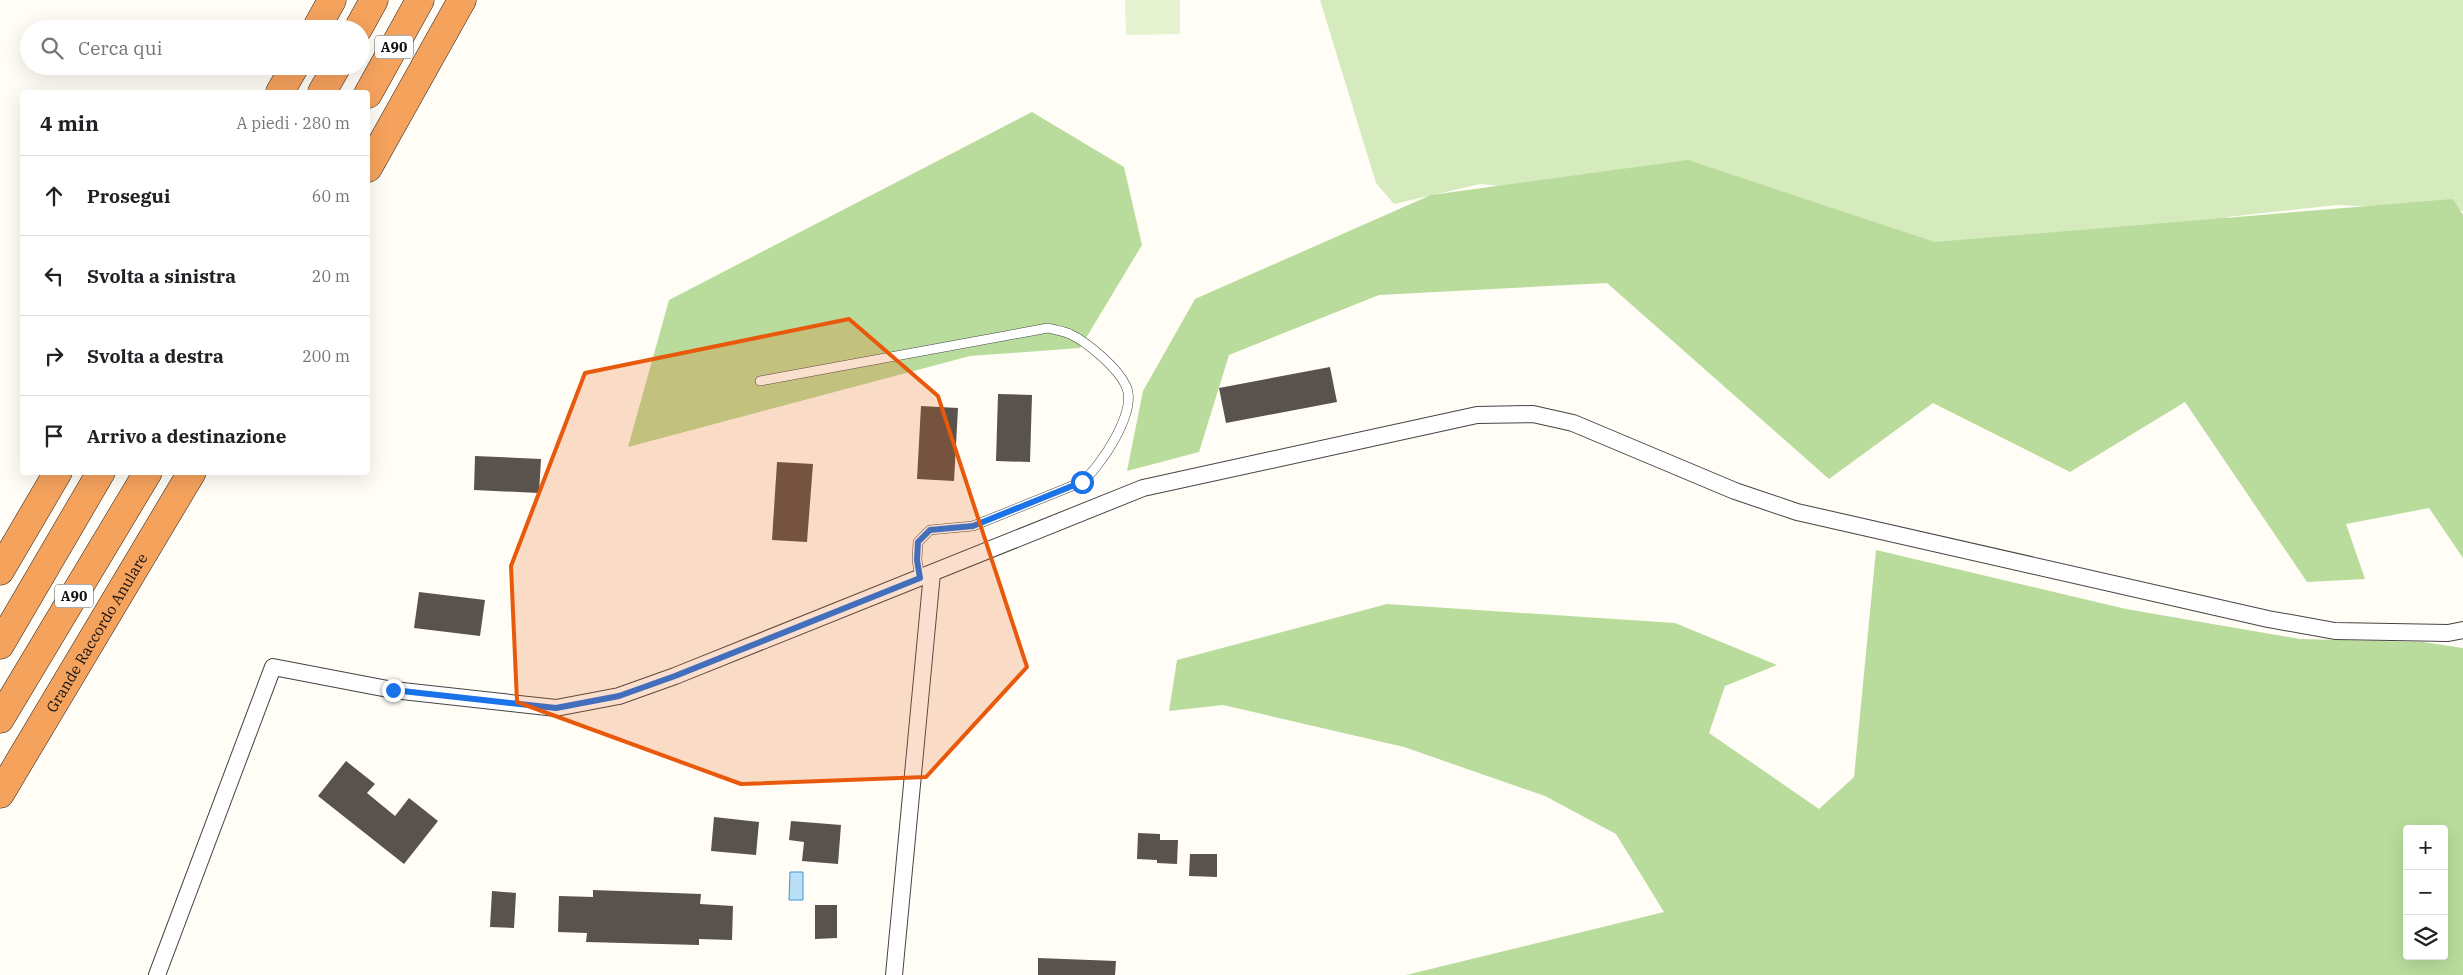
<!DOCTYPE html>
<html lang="it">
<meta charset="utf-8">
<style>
body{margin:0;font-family:"IBM Plex Serif",serif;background:#f6f6f6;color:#202124}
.controls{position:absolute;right:15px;bottom:15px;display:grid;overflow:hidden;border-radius:5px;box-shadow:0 5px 20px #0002}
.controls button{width:45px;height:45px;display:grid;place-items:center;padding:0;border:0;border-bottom:1px solid #e0e0e0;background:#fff;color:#202124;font:25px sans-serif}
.stop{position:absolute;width:15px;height:15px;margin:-11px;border:4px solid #1a73e8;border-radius:50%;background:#fff}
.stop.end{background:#1a73e8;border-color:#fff;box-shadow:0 1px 5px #0008}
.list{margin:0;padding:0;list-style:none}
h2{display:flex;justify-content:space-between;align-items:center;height:65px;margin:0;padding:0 20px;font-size:21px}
h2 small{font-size:16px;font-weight:400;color:#757577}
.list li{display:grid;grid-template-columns:32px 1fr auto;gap:15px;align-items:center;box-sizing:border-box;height:80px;padding:0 20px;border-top:1px solid #e0e0e0}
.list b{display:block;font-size:19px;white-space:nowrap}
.list em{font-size:16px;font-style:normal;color:#757577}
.icon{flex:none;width:28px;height:28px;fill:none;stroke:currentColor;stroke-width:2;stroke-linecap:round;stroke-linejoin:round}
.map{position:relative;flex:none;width:2463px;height:975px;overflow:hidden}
.search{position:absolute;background:#fff;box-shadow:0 5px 20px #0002;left:20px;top:20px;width:350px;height:55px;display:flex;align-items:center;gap:12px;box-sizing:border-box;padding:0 18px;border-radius:28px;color:#757577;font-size:19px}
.panel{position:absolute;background:#fff;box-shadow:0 5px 20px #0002;left:20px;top:90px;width:350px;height:385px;border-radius:5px}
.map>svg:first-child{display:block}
</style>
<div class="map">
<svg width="2463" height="975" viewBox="0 0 2463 975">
<rect width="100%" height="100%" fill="#fffdf5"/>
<polygon fill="#d5ebbd" points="1320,0 2463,0 2463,211 2337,205 2227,217 2054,326 1591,195 1480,184 1394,204 1376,183"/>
<g fill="#b9dc9c" fill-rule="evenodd">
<polygon points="1032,112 1124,167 1142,245 1080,348 970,356 628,447 669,300"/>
<polygon points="1688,160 1935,242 2453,199 2463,215 2463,558 2429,508 2346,524 2365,579 2307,582 2185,402 2070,472 1933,403 1829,479 1607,283 1379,295 1229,355 1199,452 1127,471 1143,391 1195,299 1431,195"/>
<path d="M1876 550 2126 609 2300 639 2423 642 2463 648V975H1406L1664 912 1616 834 1545 796 1404 747 1223 705 1169 711 1177 660 1387 604 1675 623 1777 665 1725 686 1709 733 1819 809 1854 777ZM2407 829H2444V956H2407Z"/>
</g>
<polygon fill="#e6f2cf" points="1125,0 1180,0 1180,34 1126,35"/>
<polygon fill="#b9e0f7" stroke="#3f96cf" points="790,872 803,872 803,900 789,900"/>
<g fill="#5a524d">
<polygon points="1330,367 1337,402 1226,423 1219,388"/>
<polygon points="998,394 1032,395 1030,462 996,461"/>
<polygon points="921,406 958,408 954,481 917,479"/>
<polygon points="475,456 541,459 539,493 474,490"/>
<polygon points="777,462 813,464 807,542 772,540"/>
<polygon points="419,592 485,600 480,636 414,628"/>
<polygon points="346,761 375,784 367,793 395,816 409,798 438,821 404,864 318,796"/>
<polygon points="714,817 759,822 756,855 711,851"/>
<polygon points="791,821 841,825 838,864 802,861 804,842 789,840"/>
<polygon points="1138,833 1160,834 1160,840 1178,840 1177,864 1157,863 1157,860 1137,859"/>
<polygon points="1190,854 1217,854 1217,877 1189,876"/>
<polygon points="593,890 701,894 700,904 733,906 732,940 699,939 699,945 586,942 587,933 558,932 559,896 593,897"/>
<polygon points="492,891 516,893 514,928 490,927"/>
<polygon points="815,905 837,905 837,938 815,939"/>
<polygon points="1038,958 1116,961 1115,975 1038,975"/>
</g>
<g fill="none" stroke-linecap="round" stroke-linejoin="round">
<defs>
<path id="service" d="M760 381 1048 328C1055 330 1063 331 1070 334 1087 342 1118 368 1126 386 1138 411 1101 466 1082 482L973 526 930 530 918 542 917 560 920 578"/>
<g id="minor">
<polyline points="157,975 273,667 393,690 556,708 619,696 675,676 1143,488 1477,415 1533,414 1573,423 1735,491 1797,512 2268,619 2335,631 2448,633 2463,630"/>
<polyline points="894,975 932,573"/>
</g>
<g id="motorway">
<polyline points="316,29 332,0"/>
<polyline points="358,29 374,0"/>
<polyline points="280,92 295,66"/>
<polyline points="322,92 337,66"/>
<polyline points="368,94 420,0"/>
<polyline points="368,168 462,0"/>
<polyline points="0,571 58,472"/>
<polyline points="0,645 101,472"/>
<polyline points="0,719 148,472"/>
<path id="s1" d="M0 794 192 472"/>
</g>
</defs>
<use href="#service" stroke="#444" stroke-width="10"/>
<use href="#minor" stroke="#444" stroke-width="18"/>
<use href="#motorway" stroke="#222" stroke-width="29"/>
<use href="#service" stroke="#fff" stroke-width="9"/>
<use href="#minor" stroke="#fff" stroke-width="16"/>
<use href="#motorway" stroke="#f5a25d" stroke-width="28"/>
</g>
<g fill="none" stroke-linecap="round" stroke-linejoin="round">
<polyline stroke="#1a73e8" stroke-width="6" points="393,690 556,708 619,696 675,676 920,578 917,560 918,542 930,530 973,526 1082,482"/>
</g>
<path fill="#e8590c" fill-opacity="0.2" stroke="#e8590c" stroke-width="4" stroke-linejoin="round" d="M849 319 938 396 1027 667 926 777 741 784 517 702 511 566 585 373Z"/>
<g text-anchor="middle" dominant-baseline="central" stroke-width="5" stroke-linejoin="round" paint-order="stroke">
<g fill="#fff" stroke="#585858" stroke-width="1">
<rect x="375" y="35.5" width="38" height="23" rx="4"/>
<rect x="55" y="584.5" width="38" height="23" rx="4"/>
</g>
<g font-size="14" font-weight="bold" fill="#111">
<text x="394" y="47">A90</text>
<text x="74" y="596">A90</text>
</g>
<g font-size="15" fill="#111" stroke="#fff">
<text stroke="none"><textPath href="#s1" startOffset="188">Grande Raccordo Anulare</textPath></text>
</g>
</g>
</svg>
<div class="controls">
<button>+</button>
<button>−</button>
<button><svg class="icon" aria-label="layers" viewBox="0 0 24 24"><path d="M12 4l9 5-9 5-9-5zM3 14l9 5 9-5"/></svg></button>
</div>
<div class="stop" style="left:1082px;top:482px"></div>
<div class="stop end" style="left:393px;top:690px"></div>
<div class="search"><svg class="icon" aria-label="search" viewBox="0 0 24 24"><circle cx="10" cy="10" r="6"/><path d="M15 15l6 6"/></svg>Cerca qui</div>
<section class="panel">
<h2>4 min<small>A piedi · 280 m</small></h2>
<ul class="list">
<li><svg class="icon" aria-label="ahead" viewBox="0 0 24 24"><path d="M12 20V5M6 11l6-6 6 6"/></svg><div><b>Prosegui</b></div><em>60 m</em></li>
<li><svg class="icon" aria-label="left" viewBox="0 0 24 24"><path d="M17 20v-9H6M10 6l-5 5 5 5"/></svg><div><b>Svolta a sinistra</b></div><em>20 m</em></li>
<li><svg class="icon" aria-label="right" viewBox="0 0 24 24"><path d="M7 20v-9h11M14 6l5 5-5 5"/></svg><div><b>Svolta a destra</b></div><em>200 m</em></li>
<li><svg class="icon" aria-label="arrive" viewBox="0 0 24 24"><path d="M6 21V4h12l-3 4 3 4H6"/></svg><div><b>Arrivo a destinazione</b></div></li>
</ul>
</section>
</div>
